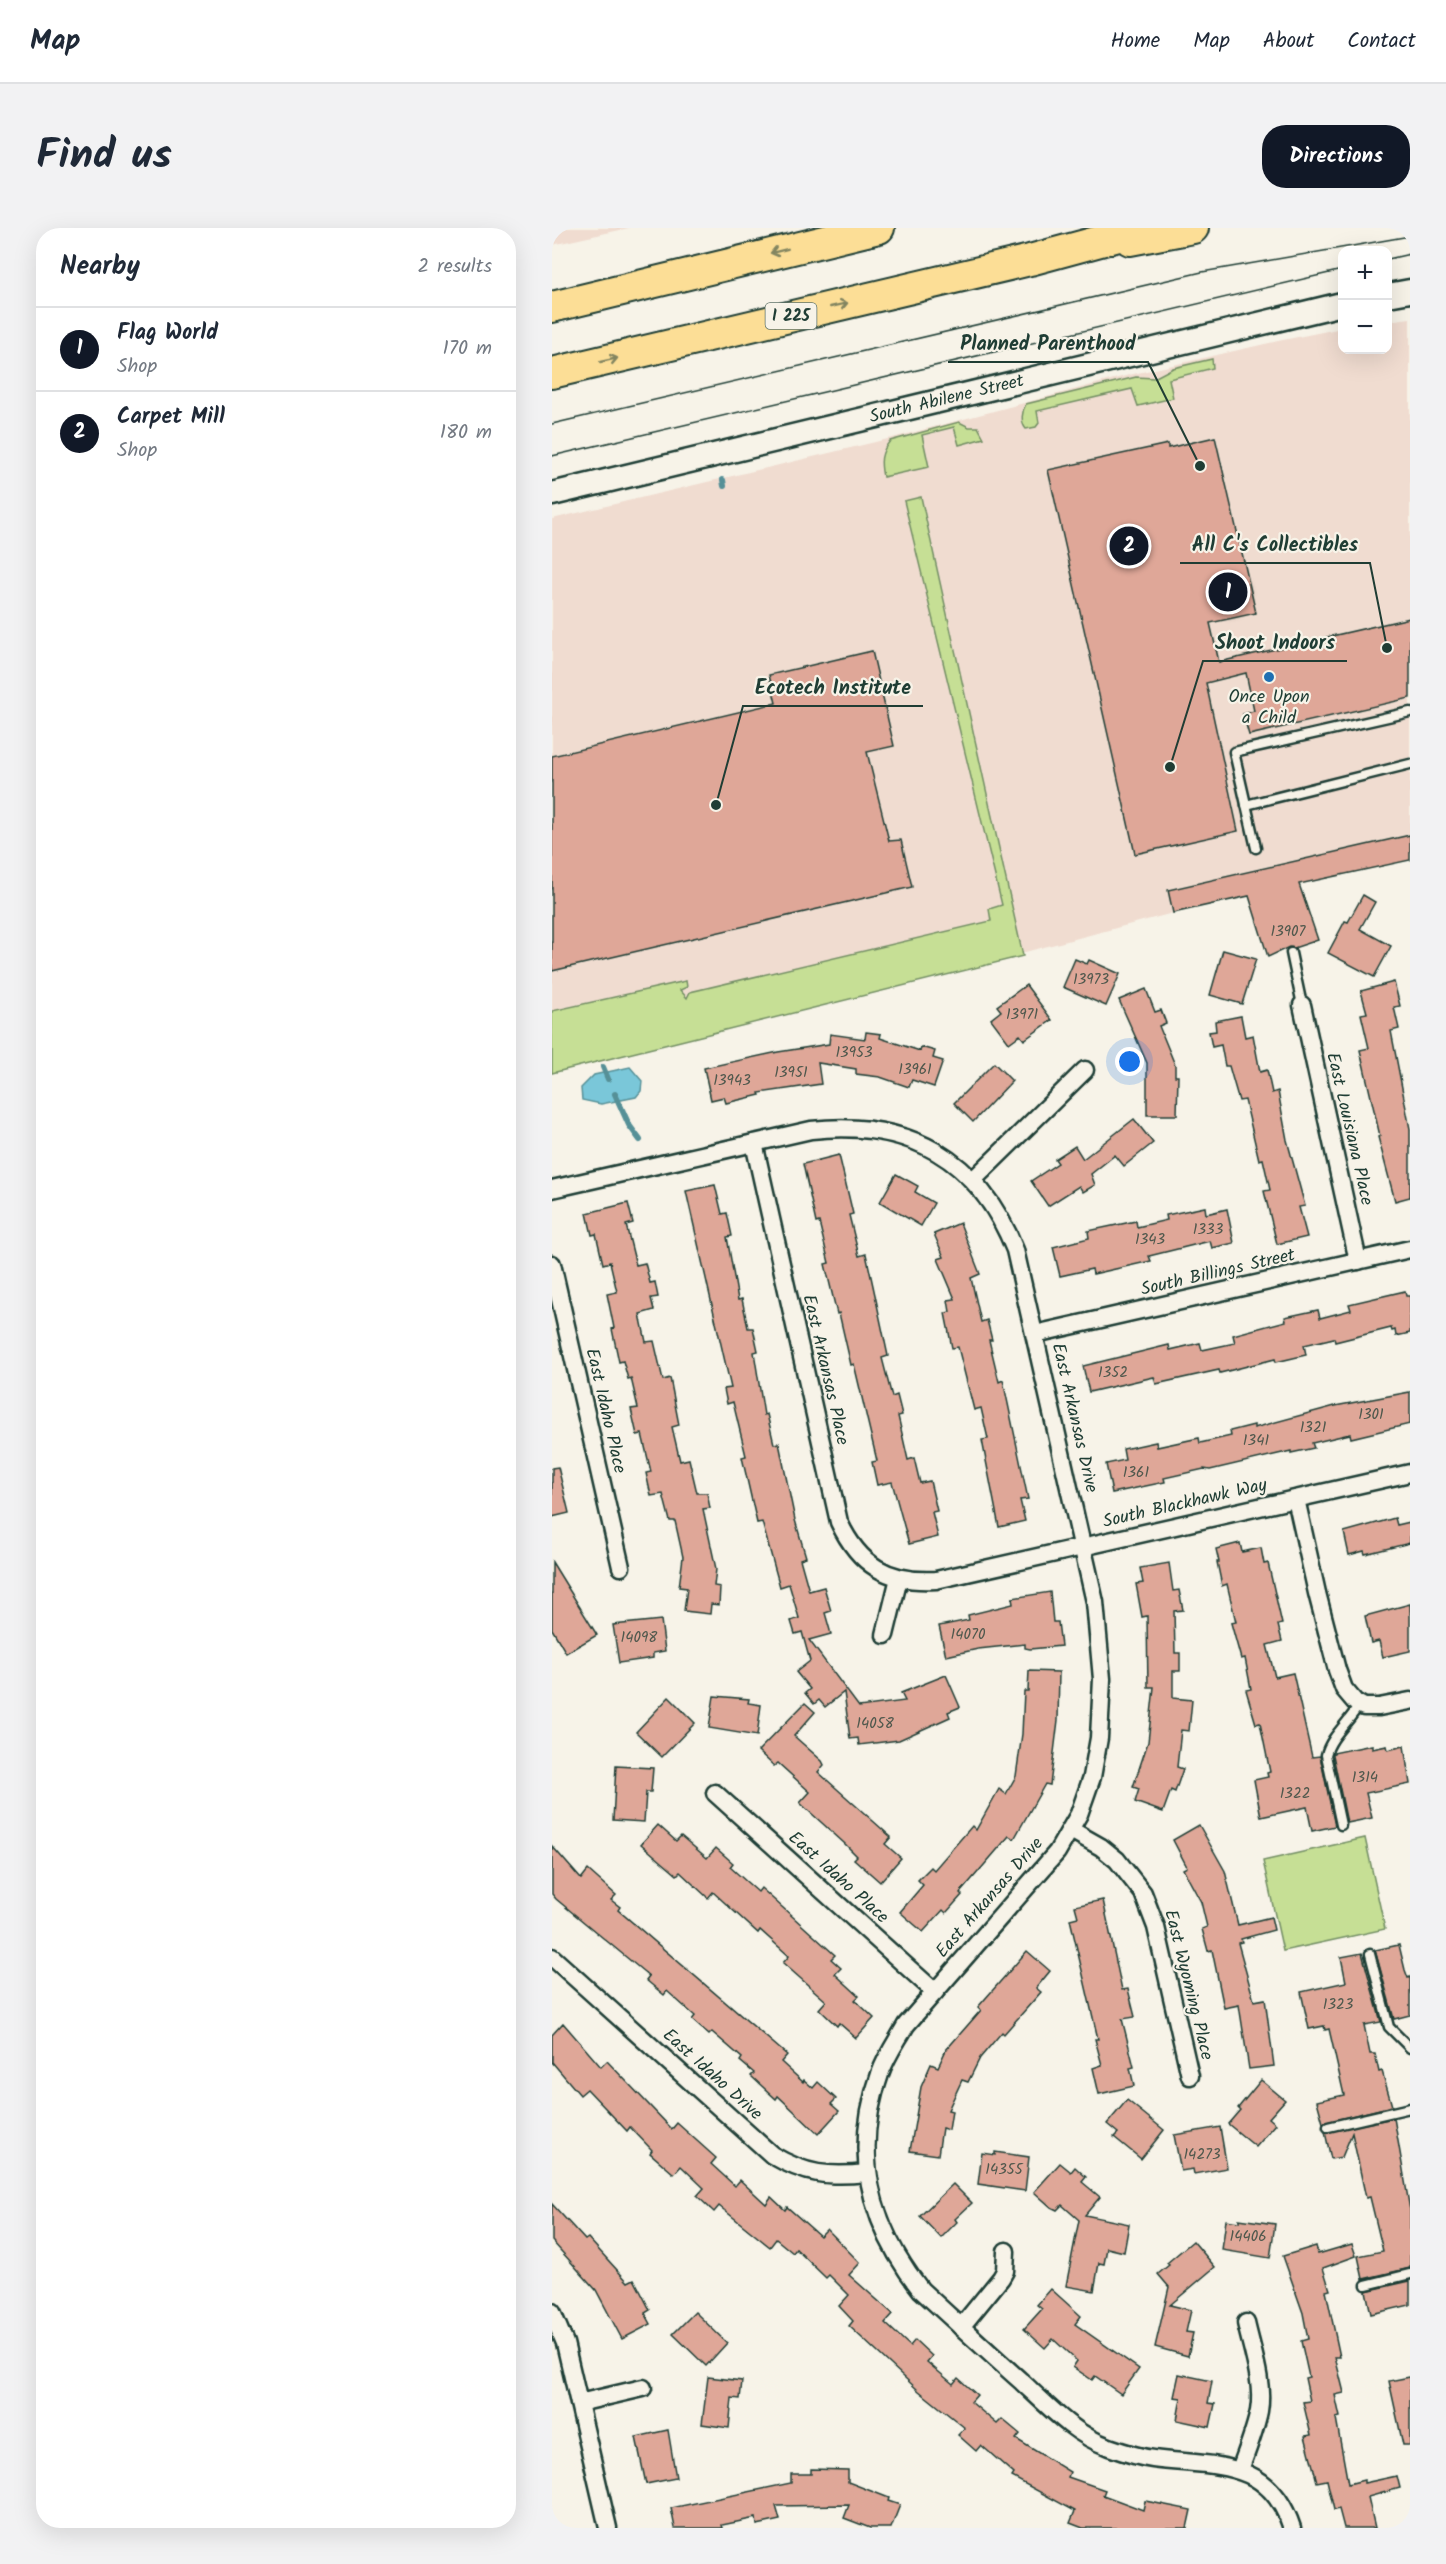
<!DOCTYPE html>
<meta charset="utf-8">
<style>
body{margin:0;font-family:Kalam,sans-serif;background:#f2f2f3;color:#1f2937}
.controls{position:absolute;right:18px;top:18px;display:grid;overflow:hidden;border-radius:12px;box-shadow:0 6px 24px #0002}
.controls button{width:54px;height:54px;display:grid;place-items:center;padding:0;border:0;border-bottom:2px solid #e0e1e3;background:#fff;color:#1f2937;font:30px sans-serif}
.you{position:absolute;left:578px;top:834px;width:21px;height:21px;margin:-15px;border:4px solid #fff;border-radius:50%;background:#1a73e8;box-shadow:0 0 0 9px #1a73e833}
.badge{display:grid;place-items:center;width:39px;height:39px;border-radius:50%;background:#111827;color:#fff;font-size:20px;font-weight:700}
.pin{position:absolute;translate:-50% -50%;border:3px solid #fff;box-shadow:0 2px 6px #0006}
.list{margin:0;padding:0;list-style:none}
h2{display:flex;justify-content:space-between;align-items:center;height:78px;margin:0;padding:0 24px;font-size:26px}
h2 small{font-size:20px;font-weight:400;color:#747a83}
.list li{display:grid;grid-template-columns:39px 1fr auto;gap:18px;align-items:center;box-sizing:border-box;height:84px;padding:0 24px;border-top:2px solid #e0e1e3}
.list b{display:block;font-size:22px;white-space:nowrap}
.list p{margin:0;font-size:20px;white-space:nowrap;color:#747a83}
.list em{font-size:20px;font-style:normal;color:#747a83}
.map{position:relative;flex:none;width:858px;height:2300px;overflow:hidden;border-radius:24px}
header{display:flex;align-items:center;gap:36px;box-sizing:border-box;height:84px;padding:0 30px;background:#fff;border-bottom:2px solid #e0e1e3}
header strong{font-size:28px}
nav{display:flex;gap:33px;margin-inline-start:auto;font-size:21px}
.intro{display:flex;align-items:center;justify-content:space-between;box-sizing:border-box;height:144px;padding:0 36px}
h1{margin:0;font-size:42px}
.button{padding:15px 27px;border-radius:24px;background:#111827;color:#fff;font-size:21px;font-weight:700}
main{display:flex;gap:36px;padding:0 36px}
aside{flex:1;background:#fff;border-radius:24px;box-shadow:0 6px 24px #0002}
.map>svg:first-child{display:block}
</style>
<header>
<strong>Map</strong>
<nav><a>Home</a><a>Map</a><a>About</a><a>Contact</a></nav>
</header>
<div class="intro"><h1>Find us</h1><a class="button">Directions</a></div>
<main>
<aside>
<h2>Nearby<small>2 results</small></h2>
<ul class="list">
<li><span class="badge">1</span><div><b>Flag World</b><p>Shop</p></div><em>170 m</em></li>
<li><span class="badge">2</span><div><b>Carpet Mill</b><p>Shop</p></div><em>180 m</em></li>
</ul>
</aside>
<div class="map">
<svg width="858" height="2300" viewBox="0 0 858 2300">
<rect width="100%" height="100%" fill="#f7f3e8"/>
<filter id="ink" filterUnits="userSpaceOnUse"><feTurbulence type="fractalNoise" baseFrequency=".0167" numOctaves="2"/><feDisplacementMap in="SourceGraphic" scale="12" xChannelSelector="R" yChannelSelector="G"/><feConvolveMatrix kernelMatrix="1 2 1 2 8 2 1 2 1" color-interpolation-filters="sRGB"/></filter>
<g filter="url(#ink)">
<g fill="#f0dcd0">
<polygon points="0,0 77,0 0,17"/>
<polygon points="858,90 858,632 621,685 458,728 0,833 0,291 340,210 577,147 726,113 790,100 790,122 836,122 836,93"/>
</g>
<g fill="#c6df95" stroke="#728e64" stroke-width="1.5">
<path d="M660 131 661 140 617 151 621 170 586 178 580 161 485 183 487 195 484 199 474 201C468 194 470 183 474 176L584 149 602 150 621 140Z"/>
<path d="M407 194 417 199H426L432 210 407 217 402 199 370 207 377 239 331 249C328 234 328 225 338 213Z"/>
<polygon points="369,269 471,728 0,845 0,783 134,753 135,759 128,762 135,770 138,764 439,693 437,681 450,677 352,273"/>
<polygon points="813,1610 833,1701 731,1723 711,1633"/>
</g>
<polygon fill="#7ac7d9" stroke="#569097" stroke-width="1.5" points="78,839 90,853 89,863 84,869 49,876 30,872 29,860 42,847"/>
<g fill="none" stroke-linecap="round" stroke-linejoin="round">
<g stroke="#569097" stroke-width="6">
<polyline points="171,252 172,258"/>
<polyline points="51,839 56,851"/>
<polyline points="63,866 77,897 88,912"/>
</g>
</g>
<g fill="#dfa798" stroke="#1f3d34" stroke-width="1.5">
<polygon points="663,209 704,385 658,395 667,434 858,390 858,470 697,507 691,486 702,483 694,445 654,455 686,603 583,626 496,242 616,216 616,220"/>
<polygon points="320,423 342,518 315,524 337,613 349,612 360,659 0,743 0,528 224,475 217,447"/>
<polygon points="858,607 858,632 747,656 766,712 742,720 737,719 716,729 697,668 621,685 616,662"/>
<polygon points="811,667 823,674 808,701 839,718 822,749 776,725 793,693 796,694"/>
<polygon points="671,722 704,731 690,776 658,767"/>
<polygon points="523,731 535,736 537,732 568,746 554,778 511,759"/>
<polygon points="842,754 848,778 842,779 847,801 839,803 858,901 858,969 843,973 826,909 828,908 808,822 817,820 809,786 815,785 809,763"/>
<polygon points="474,757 500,792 472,812 468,807 457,815 439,791 449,783 445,778"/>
<polygon points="594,761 603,784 609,782 614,795 607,798 623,837 623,848 626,848 625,887 595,887 595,835 567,772"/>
<polygon points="689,788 693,809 701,807 708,844 715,842 720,865 726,863 735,912 753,978 747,979 755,1009 725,1016 712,963 718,962 711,931 707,932 693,872 687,873 677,838 673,838 669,817 660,819 657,804 664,803 663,793"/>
<polygon points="314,804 329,806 328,810 368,823 369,819 383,823 381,830 391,833 382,859 360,852 357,859 328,849 304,846 304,841 266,835 269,856 207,865 208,867 174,875 172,869 159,872 152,840 226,824 277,816 278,806 313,811"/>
<polygon points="442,835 460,853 421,894 402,875"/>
<polygon points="582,891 601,915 572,938 563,927 539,946 543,957 531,964 527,958 496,978 479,953 506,935 503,931 523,918 531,931"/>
<polygon points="287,927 301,986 297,987 307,1028 314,1026 323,1067 336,1128 330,1130 340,1169 345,1167 350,1187 346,1188 356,1232 362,1230 368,1255 378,1253 385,1283 380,1284 386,1309 357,1316 340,1254 325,1257 320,1234 325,1233 316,1195 302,1136 299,1137 287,1085 285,1086 273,1036 277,1035 267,994 264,995 251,936"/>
<polygon points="344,946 366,958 363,964 382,975 369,998 328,974"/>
<polygon points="163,957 170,986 175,985 180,1008 175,1009 186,1072 190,1071 196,1100 201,1100 206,1123 202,1124 212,1187 215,1186 222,1216 227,1215 243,1292 254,1329 248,1331 257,1363 272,1359 279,1383 273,1385 279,1406 257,1412 307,1479 353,1473 349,1465 394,1447 408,1479 396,1484 398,1489 347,1512 307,1517 306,1510 298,1511 292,1464 273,1479 267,1472 262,1476 253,1465 258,1461 244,1444 258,1433 250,1404 243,1406 239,1393 247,1390 237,1356 228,1359 210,1294 205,1295 190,1229 194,1228 181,1174 175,1176 172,1161 179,1160 134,963"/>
<polygon points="76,975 81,995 74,997 84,1037 93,1035 98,1055 103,1054 106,1069 99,1070 102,1082 88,1086 94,1114 102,1113 111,1152 118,1150 127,1197 120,1199 128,1233 137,1231 145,1265 155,1265 158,1280 151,1281 164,1341 162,1358 168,1359 167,1377 159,1376 158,1386 132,1383 135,1360 127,1359 131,1329 123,1293 118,1293 111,1266 99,1268 94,1245 99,1244 90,1206 85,1207 79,1181 86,1180 79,1150 76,1151 71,1133 67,1134 60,1101 62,1100 55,1066 65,1064 58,1034 51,1036 44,1006 40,1007 35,985"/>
<polygon points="653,979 654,986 675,981 682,1015 660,1020 658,1013 597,1028 599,1033 541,1046 540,1041 508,1048 501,1019 537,1010 536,1003 584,993 585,999 615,992 614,987"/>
<polygon points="408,995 428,1046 419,1050 429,1094 435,1092 440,1112 437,1112 447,1154 451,1152 476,1271 468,1272 473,1293 447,1299 430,1212 436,1211 429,1180 422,1182 406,1119 400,1120 393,1085 398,1084 396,1072 403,1071 386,1031 392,1029 382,1006"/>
<polygon points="853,1063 854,1068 858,1068 858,1105 844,1108 843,1102 840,1103 839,1100 783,1114 782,1110 752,1117 754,1127 724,1134 723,1131 668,1145 667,1142 604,1156 602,1149 537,1164 531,1138 617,1117 618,1122 648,1115 650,1122 683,1115 681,1107 734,1093 733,1089 766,1082 768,1090 799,1082 797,1076"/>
<polygon points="858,1164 858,1196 799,1210 798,1206 760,1215 762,1220 739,1225 739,1223 658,1242 652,1241 612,1250 613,1254 560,1265 554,1236 573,1232 571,1221 604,1214 605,1219 647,1210 648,1215 679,1208 678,1203 702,1197 702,1200 783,1178"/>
<polygon points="6,1239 17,1285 0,1289 0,1240"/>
<polygon points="843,1290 845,1297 858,1294 858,1315 813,1326 812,1323 797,1327 792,1304"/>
<polygon points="688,1315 690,1324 709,1320 712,1336 716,1335 730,1396 726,1397 730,1413 715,1417 723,1449 741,1445 760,1529 768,1528 783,1598 760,1603 755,1579 709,1589 702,1552 716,1549 715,1545 718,1544 708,1495 704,1496 694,1462 699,1461 693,1430 689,1431 679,1395 684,1394 675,1356 670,1358 665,1334 667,1334 664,1321"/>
<polygon points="0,1334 45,1407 14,1425 0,1401"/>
<polygon points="617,1335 621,1363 627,1362 631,1382 622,1383 623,1425 628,1425 628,1443 621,1443 621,1470 640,1472 637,1503 629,1502 625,1539 631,1541 623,1564 619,1562 611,1584 583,1574 587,1561 581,1559 596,1514 602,1459 596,1459 595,1388 590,1389 584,1356 591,1355 588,1340"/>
<polygon points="498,1364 501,1394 506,1394 509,1418 478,1421 473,1420 473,1416 426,1421 394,1428 387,1398 417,1392 416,1387 461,1376 460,1370"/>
<polygon points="858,1376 858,1423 831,1429 827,1413 819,1415 813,1388"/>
<polygon points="109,1392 113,1423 101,1425 101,1430 67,1435 61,1397"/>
<polygon points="477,1443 507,1444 506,1492 498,1557 493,1556 462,1611 457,1608 408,1665 410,1667 394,1685 391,1682 371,1704 348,1684 371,1657 366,1652 379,1639 382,1642 420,1598 424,1602 447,1561 454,1566 464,1548 470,1506 472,1463 476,1463"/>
<polygon points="162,1468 197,1471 196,1475 209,1477 205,1508 157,1500"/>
<polygon points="117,1469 143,1495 110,1529 84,1504"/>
<polygon points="253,1475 263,1484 242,1508 270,1533 272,1537 266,1544 339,1609 333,1616 349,1630 328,1654 302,1631 305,1628 292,1615 248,1575 258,1564 226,1535 222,1538 206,1523"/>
<polygon points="820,1517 820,1521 835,1518 836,1522 852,1518 858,1556 814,1565 820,1590 795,1595 781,1527 781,1525"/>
<polygon points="64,1538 101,1540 99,1564 94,1564 92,1594 61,1592"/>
<polygon points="106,1597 124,1613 129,1608 155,1630 164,1620 181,1635 178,1639 206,1664 209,1660 283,1727 279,1731 289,1740 283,1746 307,1768 303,1772 322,1790 304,1810 287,1795 285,1798 267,1781 274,1773 231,1735 237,1728 208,1702 206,1705 161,1664 156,1670 128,1644 125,1647 89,1616"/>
<polygon points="647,1597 673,1643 686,1697 719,1689 722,1702 689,1711 690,1714 686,1715 702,1773 713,1771 722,1838 697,1841 687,1777 672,1780 660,1722 656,1723 650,1701 655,1699 649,1674 631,1641 635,1639 621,1612"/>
<polygon points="0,1618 29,1651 36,1642 64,1667 59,1672 68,1679 66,1682 235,1827 229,1834 251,1854 252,1852 261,1860 266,1854 284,1871 279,1876 287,1883 266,1906 226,1868 224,1871 199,1848 202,1845 188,1833 190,1830 160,1804 157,1807 140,1792 143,1788 115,1763 112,1767 94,1752 97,1748 4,1671 0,1666"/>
<polygon points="551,1672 570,1762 576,1761 583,1789 570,1791 582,1839 578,1840 582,1858 547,1866 541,1840 550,1837 543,1811 546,1811 518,1691 526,1689 523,1678"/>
<polygon points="847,1717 853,1742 856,1750 858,1749 858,1787 842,1791 823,1722"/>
<polygon points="475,1723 498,1743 484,1760 489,1764 452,1806 450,1804 428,1830 416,1854 410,1852 396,1882 400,1883 397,1902 390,1900 386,1927 358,1923 369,1859 379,1836 386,1839 394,1822 429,1782 426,1779"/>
<polygon points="810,1725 829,1794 812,1797 818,1826 823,1826 827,1844 830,1843 840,1878 771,1895 765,1873 792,1867 777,1801 773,1802 772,1798 757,1801 749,1764 794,1754 789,1729"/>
<polygon points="11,1795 49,1839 55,1833 120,1901 125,1895 164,1930 159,1936 183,1958 188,1952 214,1976 219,1969 233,1982 235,1979 268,2008 275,2001 308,2035 297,2047 341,2086 333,2095 358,2118 363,2112 380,2128 375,2134 401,2156 406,2150 425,2167 419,2174 445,2196 450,2191 468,2206 464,2211 518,2244 516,2249 553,2262 551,2267 591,2282 593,2273 639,2282 635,2300 531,2300 518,2295 523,2283 460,2249 462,2246 429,2217 424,2223 406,2207 413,2200 367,2163 297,2098 301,2093 287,2078 297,2067 277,2047 274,2050 244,2021 241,2025 224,2011 218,2019 167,1978 162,1984 145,1968 152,1960 129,1938 122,1946 98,1925 100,1922 78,1899 75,1903 35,1861 28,1867 0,1834 0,1807"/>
<polygon points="709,1852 733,1872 717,1890 724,1896 704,1919 676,1896 688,1882 686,1880"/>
<polygon points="575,1872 612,1902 589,1931 562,1909 566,1905 555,1896"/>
<polygon points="842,1890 858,1982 858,2040 811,2051 806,2028 831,2023 818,1969 814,1970 800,1905 790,1929 779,1931 773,1904"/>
<polygon points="668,1899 675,1940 642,1946 641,1941 629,1943 622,1907"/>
<polygon points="443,1924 477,1929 473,1963 426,1956 430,1925 443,1927"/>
<polygon points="508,1935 519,1944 523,1939 534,1949 530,1954 548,1969 533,1987 577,1996 572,2024 555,2020 552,2036 547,2035 542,2063 514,2058 527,1992 510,1977 505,1982 499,1979 482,1964"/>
<polygon points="401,1956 420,1975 403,1991 405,1994 389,2010 368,1988"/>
<polygon points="0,1976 33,2012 36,2010 76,2054 82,2051 98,2082 93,2085 99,2096 70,2111 44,2062 0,2013"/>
<polygon points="687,1991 723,1996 718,2030 670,2022 674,1992 687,1994"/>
<polygon points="641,2013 663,2039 618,2077 639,2082 634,2104 641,2105 636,2128 603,2119 617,2059 606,2046 617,2037 615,2035"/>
<polygon points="800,2016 804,2028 771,2040 778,2062 774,2063 788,2129 783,2129 792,2165 783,2167 788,2189 784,2190 796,2256 812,2252 812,2255 845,2248 848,2260 816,2269 823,2300 792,2300 787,2281 782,2282 775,2252 765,2254 753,2208 759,2207 751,2174 758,2173 753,2150 757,2149 749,2113 756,2111 751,2085 731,2028 764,2018 766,2026"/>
<polygon points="858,2053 858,2077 819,2086 814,2063"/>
<polygon points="499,2061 529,2088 523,2096 587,2141 569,2166 543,2148 540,2152 521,2139 525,2133 501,2111 493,2120 472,2101 490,2081 485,2077"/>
<polygon points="143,2084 175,2115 154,2138 121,2106"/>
<polygon points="627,2146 660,2153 656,2175 663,2176 658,2199 625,2192 629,2170 622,2169"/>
<polygon points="156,2149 190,2153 188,2171 180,2170 177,2200 150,2196"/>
<polygon points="858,2149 858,2217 851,2217 837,2153"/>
<polygon points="116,2202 124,2250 94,2256 84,2209"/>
<polygon points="259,2241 296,2242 296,2254 337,2270 336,2273 348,2277 339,2300 318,2300 292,2290 297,2277 224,2278 228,2292 205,2297 204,2290 170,2297 171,2300 123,2300 119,2280 239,2255 239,2246 259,2246"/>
</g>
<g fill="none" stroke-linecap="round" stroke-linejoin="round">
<defs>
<g id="lane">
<polyline points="694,577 858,536"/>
<polyline points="704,620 682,524 858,484"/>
<polyline points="739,725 750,777"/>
<path d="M789 1597 774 1527C778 1509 798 1493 807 1477"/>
<polyline points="818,1726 837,1799 858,1820"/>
<polyline points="776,1899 858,1880"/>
<polyline points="814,2057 858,2046"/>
</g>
<g id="street">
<polyline points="750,777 806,1033"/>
<path d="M202 915 287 1294C307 1337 336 1355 384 1352L858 1245"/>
<polyline points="421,952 533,842"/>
<path d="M0 961 259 902C357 891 427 931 463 1022L543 1374 550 1451 547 1510 540 1549 527 1586 505 1624 354 1797C345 1813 334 1828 328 1846 299 1926 318 1997 369 2062 403 2093 436 2124 470 2154 496 2178 523 2207 557 2219 571 2224 586 2229 601 2231 660 2239 717 2229 740 2300"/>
<polyline points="0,1036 69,1339"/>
<polyline points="483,1106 858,1021"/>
<polyline points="744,1271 765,1365 785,1442 792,1461 803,1474 812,1479 827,1479 858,1473"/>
<polyline points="333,1407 347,1350"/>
<polyline points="163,1565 383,1764"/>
<polyline points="519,1602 549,1619 565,1632 591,1665 604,1699 638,1848"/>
<path d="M0 1729 220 1927C254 1947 277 1949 315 1945"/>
<polyline points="0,2084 13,2115 56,2300"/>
<polyline points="409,2099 449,2050 453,2043 454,2023"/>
<polyline points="27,2175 91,2160"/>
<path d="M688 2242C695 2222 703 2203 707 2183 712 2155 700 2122 694 2095"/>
</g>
<g id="secondary">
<polyline points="836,67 858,63"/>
<path id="s1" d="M0 266 790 76"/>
</g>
<g id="highway">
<polyline points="578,12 641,0"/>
<polyline points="0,79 327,0"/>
<polyline points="0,145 478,32 596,0"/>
</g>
</defs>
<use href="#lane" stroke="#1f3d34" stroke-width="13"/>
<use href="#street" stroke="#1f3d34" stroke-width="21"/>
<use href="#secondary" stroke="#1f3d34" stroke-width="27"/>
<use href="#highway" stroke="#1f3d34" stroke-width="34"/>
<use href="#lane" stroke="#f7f3e8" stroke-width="8"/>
<use href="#street" stroke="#f7f3e8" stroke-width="16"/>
<use href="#secondary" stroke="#f7f3e8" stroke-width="22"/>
<use href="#highway" stroke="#fcde96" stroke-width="30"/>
<g stroke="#1f3d34" stroke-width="1.5">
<polyline points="836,31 858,26"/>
<polyline points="0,196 650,44 858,8"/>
<polyline points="0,228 790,42"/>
</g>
</g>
<defs><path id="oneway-shaft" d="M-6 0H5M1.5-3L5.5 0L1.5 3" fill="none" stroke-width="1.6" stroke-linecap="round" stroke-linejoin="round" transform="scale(1.5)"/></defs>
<g stroke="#828560">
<use href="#oneway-shaft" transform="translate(227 23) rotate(166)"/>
<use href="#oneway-shaft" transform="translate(287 77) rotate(-13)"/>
<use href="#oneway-shaft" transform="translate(57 132) rotate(-13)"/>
</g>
</g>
<circle fill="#1f6fb2" stroke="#f7f3e8" stroke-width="2" cx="717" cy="449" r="6"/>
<g text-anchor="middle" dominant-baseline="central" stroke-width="4.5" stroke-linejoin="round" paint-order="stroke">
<g font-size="15" fill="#4f584d">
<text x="736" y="704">13907</text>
<text x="539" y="752">13973</text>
<text x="470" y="787">13971</text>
<text x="302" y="825">13953</text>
<text x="363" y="842">13961</text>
<text x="239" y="845">13951</text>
<text x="180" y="853">13943</text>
<text x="656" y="1002">1333</text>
<text x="598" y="1012">1343</text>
<text x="561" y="1145">1352</text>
<text x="819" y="1187">1301</text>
<text x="761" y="1200">1321</text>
<text x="704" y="1213">1341</text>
<text x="584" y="1245">1361</text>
<text x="416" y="1407">14070</text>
<text x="87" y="1410">14098</text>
<text x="323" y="1496">14058</text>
<text x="813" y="1550">1314</text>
<text x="743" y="1566">1322</text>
<text x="786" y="1777">1323</text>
<text x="650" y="1927">14273</text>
<text x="452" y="1942">14355</text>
<text x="696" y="2009">14406</text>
</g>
<rect fill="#f7f3e8" stroke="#60746a" stroke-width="1.5" x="213.5" y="75" width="51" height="26" rx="4.5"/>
<g font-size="16" font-weight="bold" fill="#1f3d34">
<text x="239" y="88">I 225</text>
</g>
<g font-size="18" fill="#1f3d34" stroke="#f7f3e8">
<text stroke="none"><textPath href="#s1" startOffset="406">South Abilene Street</textPath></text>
<text transform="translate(797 901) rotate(77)">East Louisiana Place</text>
<text transform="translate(666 1045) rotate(-13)">South Billings Street</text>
<text transform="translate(273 1142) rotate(77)">East Arkansas Place</text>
<text transform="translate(53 1183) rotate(77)">East Idaho Place</text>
<text transform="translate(522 1190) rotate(77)">East Arkansas Drive</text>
<text transform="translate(633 1276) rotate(-13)">South Blackhawk Way</text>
<text transform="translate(286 1650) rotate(42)">East Idaho Place</text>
<text transform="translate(438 1670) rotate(-49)">East Arkansas Drive</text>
<text transform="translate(636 1757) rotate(76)">East Wyoming Place</text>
<text transform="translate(160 1847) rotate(42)">East Idaho Drive</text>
</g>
<g font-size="18" fill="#1f3d34" stroke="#f7f3e8">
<text x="717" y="469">Once Upon<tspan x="717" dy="21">a Child</tspan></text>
</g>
</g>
<path fill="none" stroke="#1f3d34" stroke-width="2" d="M648 238L596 134H396M835 420L818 335H628M618 539L651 433H795M164 577L191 478H371"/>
<g fill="#1f3d34" stroke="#f7f3e8" stroke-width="2">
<circle cx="648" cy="238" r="6"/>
<circle cx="835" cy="420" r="6"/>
<circle cx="618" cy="539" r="6"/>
<circle cx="164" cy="577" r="6"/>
</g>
<g font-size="20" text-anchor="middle" font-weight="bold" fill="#1f3d34" stroke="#f7f3e8" stroke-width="4.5" stroke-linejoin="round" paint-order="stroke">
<text x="496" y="122">Planned Parenthood</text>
<text x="723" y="323">All C's Collectibles</text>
<text x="723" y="421">Shoot Indoors</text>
<text x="281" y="466">Ecotech Institute</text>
</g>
</svg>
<div class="controls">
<button>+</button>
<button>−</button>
</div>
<div class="you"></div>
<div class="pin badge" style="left:676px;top:364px">1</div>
<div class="pin badge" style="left:577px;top:318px">2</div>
</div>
</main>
